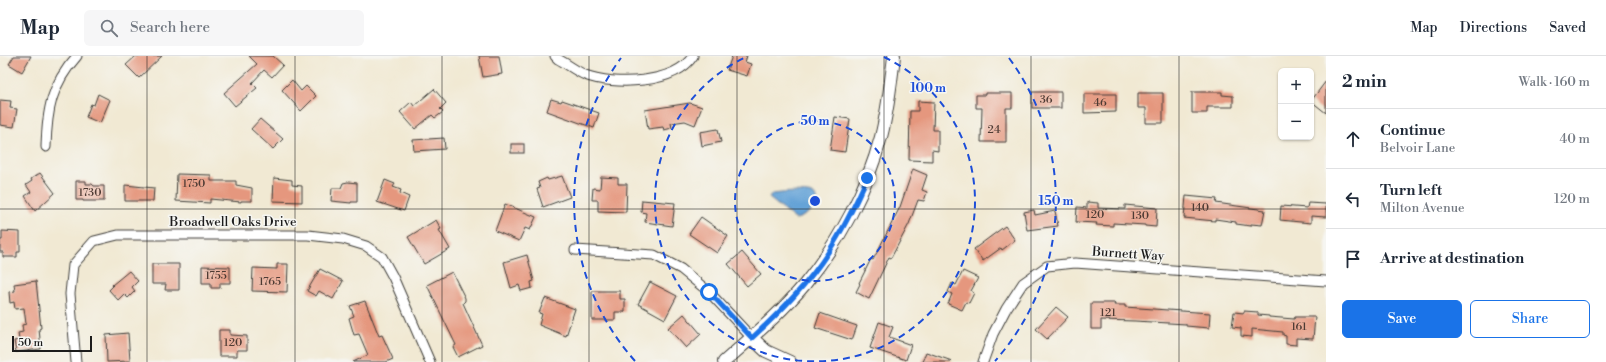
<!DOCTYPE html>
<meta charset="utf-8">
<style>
body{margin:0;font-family:"Libre Bodoni",serif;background:#f6f6f7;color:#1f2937}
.controls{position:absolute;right:12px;top:12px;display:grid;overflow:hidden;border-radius:6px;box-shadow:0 1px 3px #0004}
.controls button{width:36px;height:36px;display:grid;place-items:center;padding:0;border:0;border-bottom:1px solid #e0e1e3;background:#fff;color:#1f2937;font:20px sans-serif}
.scale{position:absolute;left:12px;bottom:10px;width:80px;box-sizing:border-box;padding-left:4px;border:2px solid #1c1c1c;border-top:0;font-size:11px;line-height:14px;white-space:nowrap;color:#1c1c1c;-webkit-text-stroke:3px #f6f6f2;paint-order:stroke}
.stop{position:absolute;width:12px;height:12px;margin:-9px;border:3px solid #1a73e8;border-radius:50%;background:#fff}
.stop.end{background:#1a73e8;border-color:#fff;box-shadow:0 1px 4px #0008}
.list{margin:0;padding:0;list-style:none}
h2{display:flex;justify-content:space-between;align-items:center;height:52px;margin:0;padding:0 16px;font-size:17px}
h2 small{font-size:13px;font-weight:400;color:#747a83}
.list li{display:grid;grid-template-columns:26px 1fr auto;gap:12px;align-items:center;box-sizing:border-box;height:60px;padding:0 16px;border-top:1px solid #e0e1e3}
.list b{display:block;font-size:15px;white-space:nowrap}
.list p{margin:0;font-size:13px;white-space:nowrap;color:#747a83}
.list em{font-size:13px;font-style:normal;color:#747a83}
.actions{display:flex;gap:8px;padding:12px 16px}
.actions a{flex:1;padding:9px 0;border:1px solid #1a73e8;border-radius:6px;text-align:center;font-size:14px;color:#1a73e8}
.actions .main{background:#1a73e8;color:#fff}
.icon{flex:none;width:22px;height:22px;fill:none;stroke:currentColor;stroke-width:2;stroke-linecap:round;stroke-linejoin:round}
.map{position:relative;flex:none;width:1326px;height:306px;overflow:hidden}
header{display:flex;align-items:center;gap:24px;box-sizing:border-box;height:56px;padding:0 20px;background:#fff;border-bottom:1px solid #e0e1e3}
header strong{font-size:19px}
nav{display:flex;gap:22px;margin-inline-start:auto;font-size:14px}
.search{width:280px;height:36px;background:#f6f6f7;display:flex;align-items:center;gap:10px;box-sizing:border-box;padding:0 14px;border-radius:6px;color:#747a83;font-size:15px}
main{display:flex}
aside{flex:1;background:#fff}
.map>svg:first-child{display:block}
</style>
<header>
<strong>Map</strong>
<div class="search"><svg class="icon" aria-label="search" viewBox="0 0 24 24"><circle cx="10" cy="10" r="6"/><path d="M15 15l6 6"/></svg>Search here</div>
<nav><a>Map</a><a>Directions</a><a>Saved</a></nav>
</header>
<main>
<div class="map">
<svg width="1326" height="306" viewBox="0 0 1326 306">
<rect width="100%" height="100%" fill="#f6f6f2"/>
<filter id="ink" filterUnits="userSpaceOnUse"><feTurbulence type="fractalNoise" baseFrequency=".025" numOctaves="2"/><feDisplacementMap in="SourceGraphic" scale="8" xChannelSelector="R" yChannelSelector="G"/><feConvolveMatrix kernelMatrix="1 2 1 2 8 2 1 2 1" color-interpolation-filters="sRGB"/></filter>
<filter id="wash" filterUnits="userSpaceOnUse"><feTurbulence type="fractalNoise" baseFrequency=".012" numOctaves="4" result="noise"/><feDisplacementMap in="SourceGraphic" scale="16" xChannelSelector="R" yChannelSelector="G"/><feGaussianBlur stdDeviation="0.9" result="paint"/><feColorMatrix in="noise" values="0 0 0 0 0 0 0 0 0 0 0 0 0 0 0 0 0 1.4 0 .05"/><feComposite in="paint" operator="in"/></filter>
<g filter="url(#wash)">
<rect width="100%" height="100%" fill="#f1e9d3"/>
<path fill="#65a3d7" stroke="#40607a" d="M781 137C788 136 811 135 816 140 823 149 802 163 795 163L769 142 772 138Z"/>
<g id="blocks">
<g fill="#e5977e">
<polygon points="14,0 31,0 22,16 9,8"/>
<polygon points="136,0 162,0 139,22 126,9"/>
<polygon points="249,0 273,0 283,9 272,21 264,14 252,27 257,32 235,50 224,37 257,8"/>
<polygon points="479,0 499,0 502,18 483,21"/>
<polygon points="732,0 747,0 745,6 751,8 747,20 727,14"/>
<polygon points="292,24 301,35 306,30 316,40 301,55 282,34"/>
<polygon points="1326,25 1326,57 1311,45"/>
<polygon points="434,33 446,47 440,53 443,56 435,62 432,59 415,73 400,56 411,46 414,50"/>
<rect x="1032" y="36" width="29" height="16"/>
<polygon points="1192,36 1222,36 1222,39 1233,40 1233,51 1207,51 1207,57 1192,57"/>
<polygon points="985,37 1012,37 1012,52 1006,52 1006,86 981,86 982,52 976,52 976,39 985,39"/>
<polygon points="1138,37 1163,37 1163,67 1146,67 1146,52 1138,52"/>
<polygon points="98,38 110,44 100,67 86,61 91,48 94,49"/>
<polygon points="1084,38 1116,38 1116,56 1084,57"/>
<polygon points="551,43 561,46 562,44 599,57 594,72 547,55"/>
<polygon points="0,44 11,45 10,52 17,53 14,71 0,69"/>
<polygon points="918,45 934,46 933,74 938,74 938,95 932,94 932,105 909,104 910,55 918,55"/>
<polygon points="690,47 702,51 695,69 685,65 671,67 672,72 664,74 663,71 648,73 645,54"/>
<polygon points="835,61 850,63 845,96 830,94"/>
<polygon points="260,63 283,83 273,93 251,73"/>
<polygon points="718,73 721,86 702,90 700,76"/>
<polygon points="444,82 445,93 414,95 413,84"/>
<rect x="511" y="88" width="13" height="9"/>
<polygon points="913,113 927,119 922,134 927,136 924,145 918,144 909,168 891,202 889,201 869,243 856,236 860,228 859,227 871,203 873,204 900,151"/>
<polygon points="40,117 55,137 35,155 25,140 31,136 26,129 32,125 31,123"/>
<polygon points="177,118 211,119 211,125 236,125 236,129 252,132 252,145 241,145 241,146 210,143 210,147 176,145"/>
<polygon points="562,120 570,141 543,151 537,133 540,132 538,126 547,122 548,124"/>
<polygon points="601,121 618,122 618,128 627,128 626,156 598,155 598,144 592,144 593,132 600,133"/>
<polygon points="274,122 292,124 292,129 302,130 302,146 273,145"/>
<polygon points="385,124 395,128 393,131 401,134 400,137 409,141 404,155 377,146"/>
<polygon points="76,125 86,125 86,128 92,128 94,130 104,130 104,145 83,145 83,144 76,144"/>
<polygon points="348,126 357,127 357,146 351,146 351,147 331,145 332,132 341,132 343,127"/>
<polygon points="125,129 154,132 153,145 125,145"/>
<polygon points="1186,140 1217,143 1216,147 1265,154 1262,169 1251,168 1251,170 1236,168 1236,166 1215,163 1215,165 1184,162"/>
<polygon points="642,144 675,147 672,170 645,166 646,157 641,156"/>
<polygon points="1087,146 1098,147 1098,152 1125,153 1125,149 1157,152 1156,171 1145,170 1145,169 1113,167 1113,170 1096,169 1097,167 1076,166 1077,151 1087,152"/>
<polygon points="1308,147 1326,148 1326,161 1311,160 1311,167 1280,164 1281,150 1307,152"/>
<polygon points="505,148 536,161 530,174 525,172 519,185 495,175"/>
<polygon points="1034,154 1035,159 1055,155 1058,170 1027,174 1024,156"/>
<polygon points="701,161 728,180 717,197 689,178"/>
<polygon points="436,164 441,173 439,174 450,193 424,208 408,181"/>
<polygon points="1005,170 1015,184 1002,194 1001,192 983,205 974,193"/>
<polygon points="2,175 20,176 20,196 17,196 17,201 3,201 3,196 0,196 0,184 2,184"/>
<polygon points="742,196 761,218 747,230 728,208"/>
<polygon points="527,199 534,225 531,226 532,232 521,235 519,229 511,232 504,206"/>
<polygon points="152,208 179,208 179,234 165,234 166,228 152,228"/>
<polygon points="277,208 288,208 287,236 252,235 253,212 277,213"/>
<polygon points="202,210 230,211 230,227 220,227 220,232 211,232 211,227 202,227"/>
<polygon points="320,213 343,225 333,243 319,235 316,240 307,235"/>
<polygon points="129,215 138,225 132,231 135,235 128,242 124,238 118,244 109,234 113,230 112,229"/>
<polygon points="963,215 978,222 971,235 974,237 969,247 966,246 962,254 948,248 952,238 948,236 952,227 956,229"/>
<polygon points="452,216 465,242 465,245 463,247 482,289 458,301 453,291 456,289 427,229"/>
<polygon points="36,225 41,272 39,273 41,293 16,296 14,285 19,284 18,277 23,276 22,269 26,268 24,252 15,253 14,246 10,247 9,236 15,235 14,228"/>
<polygon points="650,226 677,240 665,263 638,248"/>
<polygon points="592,235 620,235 620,243 625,243 625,256 615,256 615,264 592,264"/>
<polygon points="545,242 575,253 566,280 539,269 542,258 539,257"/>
<polygon points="365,245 379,280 382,279 393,303 386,306 353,306 368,299 359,278 354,279 349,262 354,260 350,250"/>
<polygon points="1091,247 1115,247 1114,249 1125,249 1125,251 1210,257 1209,272 1186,270 1186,268 1135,265 1101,264 1101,273 1091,273"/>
<polygon points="1056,251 1068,261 1047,283 1036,273"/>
<polygon points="1244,255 1258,256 1258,259 1269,260 1269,261 1294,263 1295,261 1315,261 1313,283 1296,282 1296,289 1286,288 1286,280 1283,279 1283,276 1252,273 1252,281 1241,280 1241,272 1232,271 1234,256 1244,257"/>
<polygon points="820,257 857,270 852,284 815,272"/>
<polygon points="684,258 701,278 686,292 668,272"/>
<polygon points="879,266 893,271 889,281 911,289 906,304 870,292"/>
<polygon points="219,274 230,274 230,279 247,280 247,294 237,294 237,300 219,300"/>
<polygon points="128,277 130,305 107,306 106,279"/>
<polygon points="926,296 952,305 951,306 922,306"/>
</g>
</g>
</g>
<g filter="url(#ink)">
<use href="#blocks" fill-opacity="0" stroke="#3c3b37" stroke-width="1"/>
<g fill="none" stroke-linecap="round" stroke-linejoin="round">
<defs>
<g id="street">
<path d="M555 0 558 3C567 8 576 15 585 19 614 30 675 28 693 0"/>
<path d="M46 91C47 54 51 29 77 0"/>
<polyline points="575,194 654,199 681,213 709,236 752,282"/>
<polyline points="76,306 70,238 73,209 94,185 118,179 308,179 343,183 366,190 382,201 393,221 430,306"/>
<polyline points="983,306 993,278 1006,253 1023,227 1047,210 1075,207 1326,225"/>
</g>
<g id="secondary">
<polyline points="752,282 766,295 790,306"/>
<path d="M724 306C752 281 781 257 805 228 839 186 867 134 881 81 888 54 891 27 894 0"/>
</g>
</defs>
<use href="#street" stroke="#3c3b37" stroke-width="11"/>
<use href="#secondary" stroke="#3c3b37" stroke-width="14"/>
<use href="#street" stroke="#fff" stroke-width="9"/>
<use href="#secondary" stroke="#fff" stroke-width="12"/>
</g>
</g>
<g fill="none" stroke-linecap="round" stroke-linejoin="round" filter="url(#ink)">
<path stroke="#1a73e8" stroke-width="5" d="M709 236 752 282C781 255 808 228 829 195 844 172 856 147 867 122"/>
</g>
<path fill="none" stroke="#1c1c1c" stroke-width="1" stroke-opacity="0.55" d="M147 0V306M295 0V306M442 0V306M589 0V306M737 0V306M884 0V306M1031 0V306M1179 0V306M0 153H1326"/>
<g fill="none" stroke="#1d4ed8" stroke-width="2" stroke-dasharray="7 5">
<circle cx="815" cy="145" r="80"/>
<path d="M884 1A160 160 0 1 1 746 1"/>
<path d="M635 305A241 241 0 0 1 621 2M1009 2A241 241 0 0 1 995 305"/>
</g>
<g text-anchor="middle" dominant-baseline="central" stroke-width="3" stroke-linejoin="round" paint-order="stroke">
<g font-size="11" fill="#4e3b34">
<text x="1046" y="44">36</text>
<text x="1100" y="47">46</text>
<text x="994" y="74">24</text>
<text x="194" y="128">1750</text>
<text x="90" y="137">1730</text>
<text x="1200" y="152">140</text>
<text x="1095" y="159">120</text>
<text x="1140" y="160">130</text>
<text x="216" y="220">1755</text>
<text x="270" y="226">1765</text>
<text x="1108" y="257">121</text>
<text x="1299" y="271">161</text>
<text x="233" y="287">120</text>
</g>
<g font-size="13" fill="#1c1c1c" stroke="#f6f6f2">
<text x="233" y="166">Broadwell Oaks Drive</text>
<text transform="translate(1128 198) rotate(4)">Burnett Way</text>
</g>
</g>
<circle cx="815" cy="145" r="6" fill="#1d4ed8" stroke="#f6f6f2" stroke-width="2"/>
<g font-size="12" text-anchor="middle" font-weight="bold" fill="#1d4ed8" stroke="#f6f6f2" stroke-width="3" stroke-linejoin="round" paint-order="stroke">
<text x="928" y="36">100 m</text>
<text x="815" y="69">50 m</text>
<text x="1056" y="149">150 m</text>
</g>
</svg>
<div class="controls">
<button>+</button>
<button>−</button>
</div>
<div class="scale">50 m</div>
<div class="stop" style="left:709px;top:236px"></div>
<div class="stop end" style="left:867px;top:122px"></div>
</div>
<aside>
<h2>2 min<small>Walk · 160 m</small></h2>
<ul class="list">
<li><svg class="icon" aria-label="ahead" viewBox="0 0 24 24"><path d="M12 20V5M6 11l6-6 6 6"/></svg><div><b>Continue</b><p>Belvoir Lane</p></div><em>40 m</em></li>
<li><svg class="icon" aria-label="left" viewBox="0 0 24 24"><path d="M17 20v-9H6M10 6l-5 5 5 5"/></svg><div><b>Turn left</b><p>Milton Avenue</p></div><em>120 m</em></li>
<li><svg class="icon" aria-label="arrive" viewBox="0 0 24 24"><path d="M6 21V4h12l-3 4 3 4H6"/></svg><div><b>Arrive at destination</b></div></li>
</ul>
<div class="actions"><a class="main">Save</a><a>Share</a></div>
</aside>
</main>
